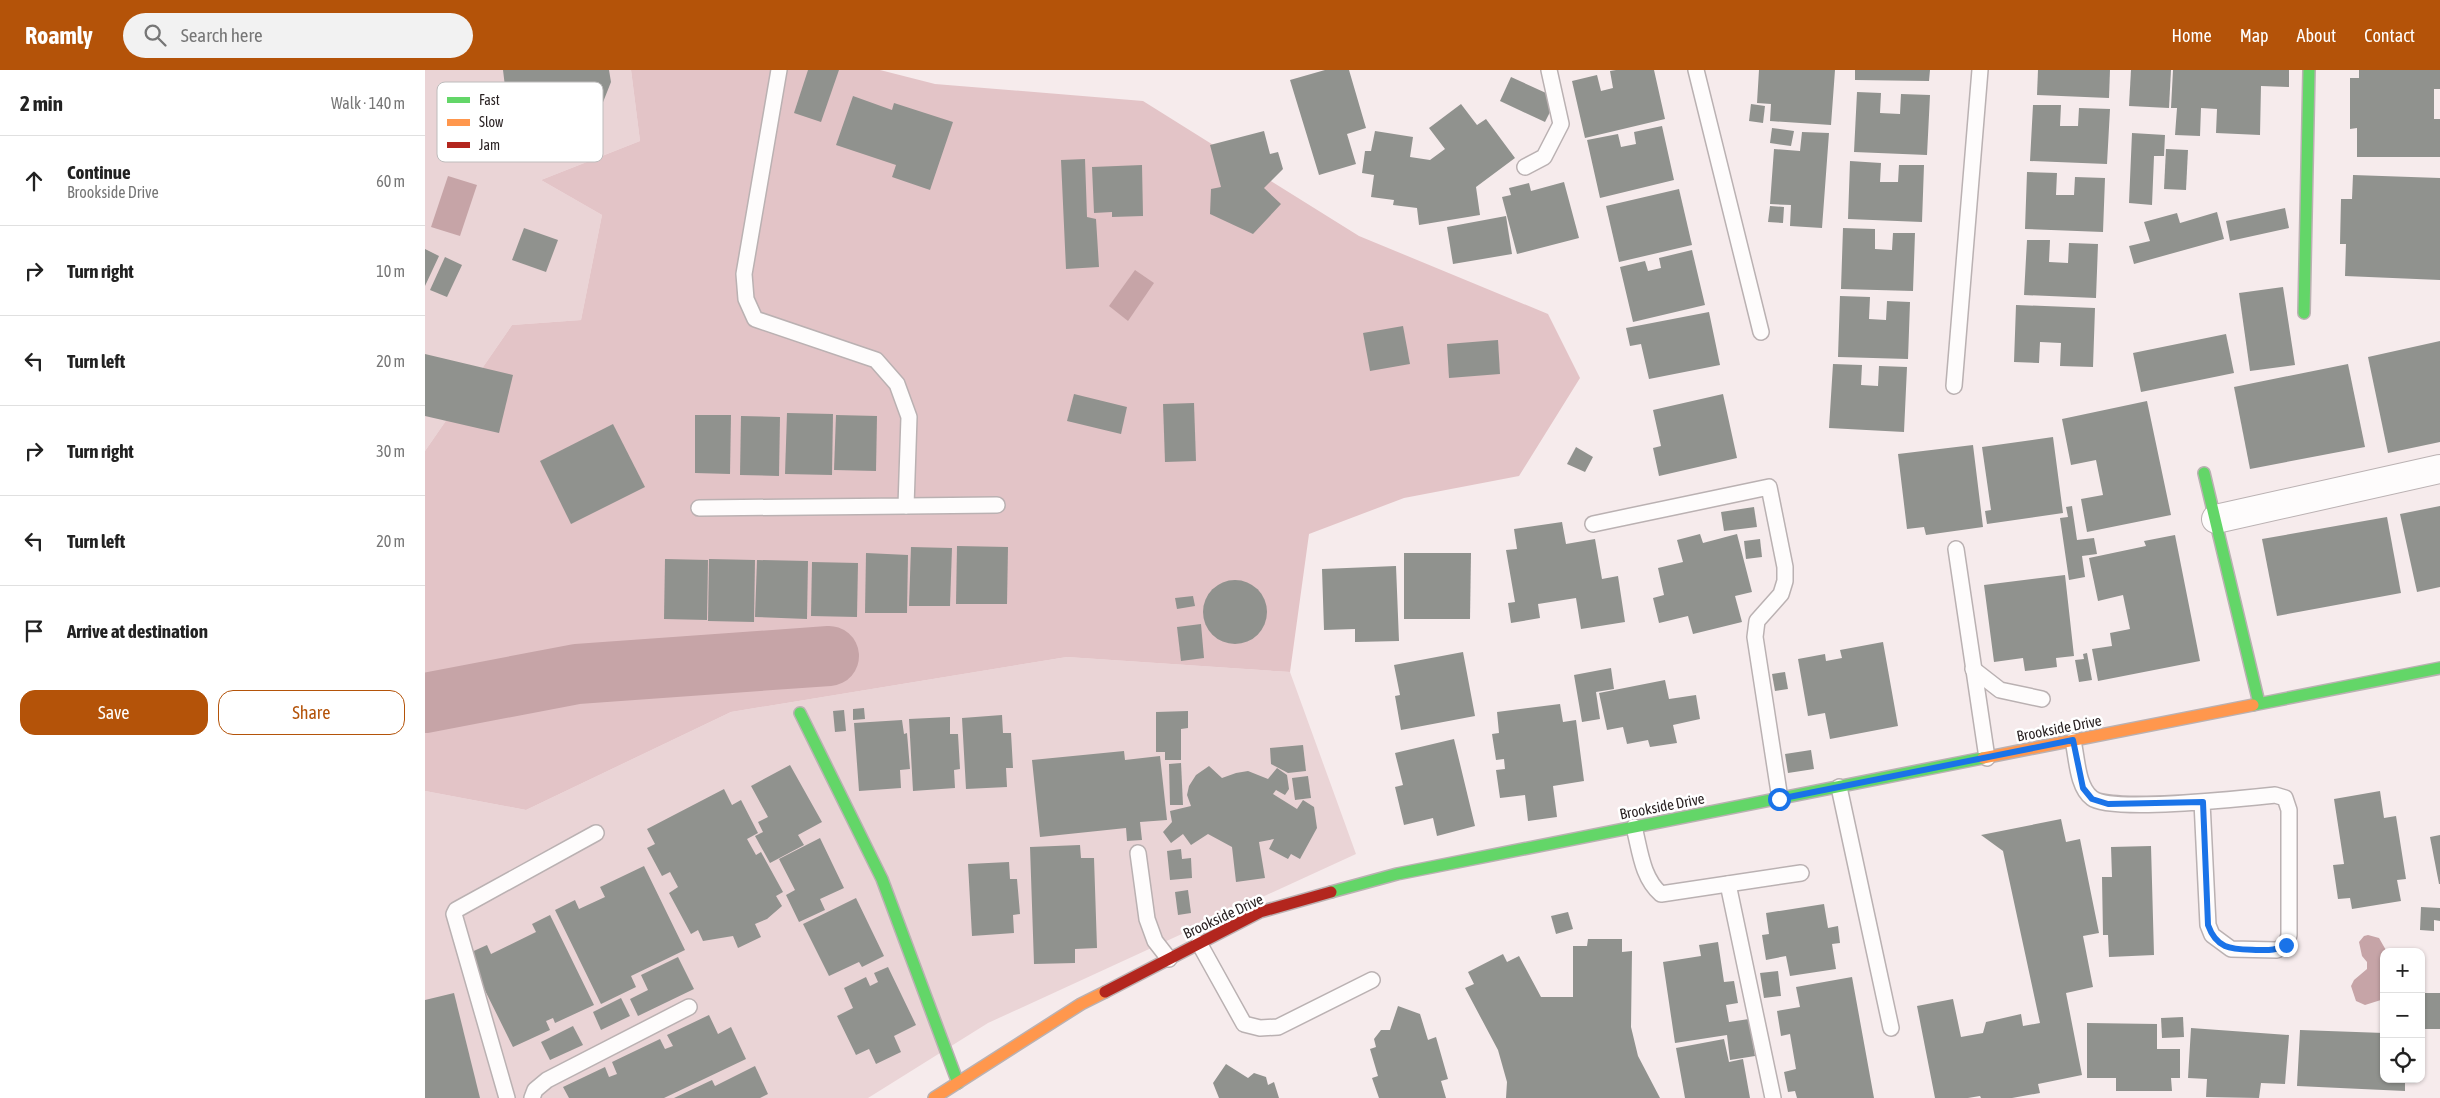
<!DOCTYPE html>
<meta charset="utf-8">
<style>
body{margin:0;font-family:"Asap Condensed",sans-serif;background:#f2f2f2;color:#222}
.controls{position:absolute;right:15px;bottom:15px;display:grid;overflow:hidden;border-radius:10px;box-shadow:0 1px 4px #0004}
.controls button{width:45px;height:45px;display:grid;place-items:center;padding:0;border:0;border-bottom:1px solid #e0e0e0;background:#fff;color:#222;font:25px sans-serif}
.stop{position:absolute;width:15px;height:15px;margin:-11px;border:4px solid #1a73e8;border-radius:50%;background:#fff}
.stop.end{background:#1a73e8;border-color:#fff;box-shadow:0 1px 5px #0008}
.list{margin:0;padding:0;list-style:none}
h2{display:flex;justify-content:space-between;align-items:center;height:65px;margin:0;padding:0 20px;font-size:21px}
h2 small{font-size:16px;font-weight:400;color:#767676}
.list li{display:grid;grid-template-columns:32px 1fr auto;gap:15px;align-items:center;box-sizing:border-box;height:90px;padding:0 20px;border-top:1px solid #e0e0e0}
.list b{display:block;font-size:19px;white-space:nowrap}
.list p{margin:0;font-size:16px;white-space:nowrap;color:#767676}
.list em{font-size:16px;font-style:normal;color:#767676}
.actions{display:flex;gap:10px;padding:15px 20px}
.actions a{flex:1;padding:11px 0;border:1px solid #b45309;border-radius:15px;text-align:center;font-size:18px;color:#b45309}
.actions .main{background:#b45309;color:#fff}
.icon{flex:none;width:28px;height:28px;fill:none;stroke:currentColor;stroke-width:2;stroke-linecap:round;stroke-linejoin:round}
.map{position:relative;flex:none;width:2015px;height:1028px;overflow:hidden}
header{display:flex;align-items:center;gap:30px;box-sizing:border-box;height:70px;padding:0 25px;background:#b45309;color:#fff}
header strong{font-size:24px}
nav{display:flex;gap:28px;margin-inline-start:auto;font-size:18px}
.search{width:350px;height:45px;background:#f2f2f2;display:flex;align-items:center;gap:12px;box-sizing:border-box;padding:0 18px;border-radius:28px;color:#767676;font-size:19px}
main{display:flex}
aside{flex:1;background:#fff}
.map>svg:first-child{display:block}
</style>
<header>
<strong>Roamly</strong>
<div class="search"><svg class="icon" aria-label="search" viewBox="0 0 24 24"><circle cx="10" cy="10" r="6"/><path d="M15 15l6 6"/></svg>Search here</div>
<nav><a>Home</a><a>Map</a><a>About</a><a>Contact</a></nav>
</header>
<main>
<aside>
<h2>2 min<small>Walk · 140 m</small></h2>
<ul class="list">
<li><svg class="icon" aria-label="ahead" viewBox="0 0 24 24"><path d="M12 20V5M6 11l6-6 6 6"/></svg><div><b>Continue</b><p>Brookside Drive</p></div><em>60 m</em></li>
<li><svg class="icon" aria-label="right" viewBox="0 0 24 24"><path d="M7 20v-9h11M14 6l5 5-5 5"/></svg><div><b>Turn right</b></div><em>10 m</em></li>
<li><svg class="icon" aria-label="left" viewBox="0 0 24 24"><path d="M17 20v-9H6M10 6l-5 5 5 5"/></svg><div><b>Turn left</b></div><em>20 m</em></li>
<li><svg class="icon" aria-label="right" viewBox="0 0 24 24"><path d="M7 20v-9h11M14 6l5 5-5 5"/></svg><div><b>Turn right</b></div><em>30 m</em></li>
<li><svg class="icon" aria-label="left" viewBox="0 0 24 24"><path d="M17 20v-9H6M10 6l-5 5 5 5"/></svg><div><b>Turn left</b></div><em>20 m</em></li>
<li><svg class="icon" aria-label="arrive" viewBox="0 0 24 24"><path d="M6 21V4h12l-3 4 3 4H6"/></svg><div><b>Arrive at destination</b></div></li>
</ul>
<div class="actions"><a class="main">Save</a><a>Share</a></div>
</aside>
<div class="map">
<svg width="2015" height="1028" viewBox="0 0 2015 1028">
<rect width="100%" height="100%" fill="#f6ebec"/>
<g fill="#ead4d6">
<polygon points="0,0 206,0 215,71 116,110 177,145 156,250 87,255 0,381"/>
<polygon points="642,587 865,602 931,784 563,953 443,1028 0,1028 0,721 101,740 306,642"/>
</g>
<polygon fill="#e3c4c7" points="206,0 455,0 510,14 718,31 934,166 1123,244 1155,308 1094,406 979,428 884,464 865,602 642,587 306,642 101,740 0,721 0,381 87,255 156,250 177,145 116,110 215,71"/>
<g fill="#c6a4a7">
<polygon points="23,106 52,115 35,166 6,157"/>
<polygon points="710,200 729,213 703,251 684,236"/>
<polygon points="1943,865 1954,868 1962,882 1959,882 1959,929 1940,935 1931,931 1926,916 1929,910 1942,899 1942,892 1937,886 1934,872 1939,866"/>
</g>
<g fill="none" stroke-linecap="round" stroke-linejoin="round">
<polyline stroke="#c6a4a7" stroke-width="60" points="0,633 152,604 404,586"/>
</g>
<g fill="#90928e">
<polygon points="78,0 184,0 186,12 167,60 147,63 144,41 102,47 99,23 81,25"/>
<polygon points="383,0 414,0 396,52 369,43"/>
<polygon points="900,0 924,0 941,58 922,64 931,94 894,105 865,10"/>
<polygon points="1191,0 1229,0 1240,49 1160,68 1147,11 1172,5 1176,21 1188,18 1185,1"/>
<polygon points="1334,0 1410,0 1406,55 1345,51 1346,34 1332,33"/>
<polygon points="1430,0 1505,0 1504,11 1430,10"/>
<polygon points="1613,0 1685,0 1684,28 1612,25"/>
<polygon points="1706,0 1746,0 1744,38 1704,36"/>
<polygon points="1748,0 1864,0 1864,17 1836,16 1835,65 1791,63 1792,39 1776,38 1775,66 1750,65 1752,38 1746,38"/>
<polygon points="1934,0 2015,0 2015,19 2009,19 2009,49 2015,49 2015,87 1932,87 1932,58 1925,59 1925,8 1934,8"/>
<polygon points="1086,7 1132,28 1120,52 1075,31"/>
<polygon points="1432,22 1456,23 1455,43 1475,44 1476,24 1505,25 1502,85 1429,82"/>
<polygon points="428,26 467,40 469,33 528,52 505,120 467,107 471,95 411,75"/>
<polygon points="1036,34 1052,55 1061,49 1090,88 1051,117 1055,145 994,155 992,138 968,135 969,130 946,127 949,105 937,103 940,81 946,81 950,61 988,67 985,87 1005,90 1020,79 1004,58"/>
<polygon points="1326,34 1340,36 1338,53 1324,51"/>
<polygon points="1608,35 1636,35 1635,56 1653,56 1654,38 1685,39 1682,94 1605,91"/>
<polygon points="1237,56 1249,110 1175,128 1162,70 1193,64 1196,77 1211,74 1209,62"/>
<polygon points="1347,58 1369,61 1366,76 1345,73"/>
<polygon points="839,61 845,84 853,82 858,99 839,118 856,134 828,164 785,144 786,119 796,117 785,75"/>
<polygon points="1377,62 1404,63 1397,158 1365,156 1366,135 1345,134 1349,79 1375,81"/>
<polygon points="1707,63 1740,65 1739,86 1729,86 1727,135 1704,133"/>
<polygon points="1741,79 1763,80 1761,120 1739,119"/>
<polygon points="660,89 662,147 671,149 674,197 641,199 636,90"/>
<polygon points="1425,91 1456,93 1455,112 1473,112 1474,95 1499,95 1497,152 1423,149"/>
<polygon points="717,95 718,146 687,147 687,142 669,143 667,97"/>
<polygon points="1602,102 1632,103 1631,125 1649,125 1650,107 1680,108 1678,162 1600,159"/>
<polygon points="1928,105 2015,108 2015,210 1920,206 1921,174 1915,174 1916,129 1927,129"/>
<polygon points="1139,112 1154,168 1092,184 1077,127 1086,125 1084,118 1104,113 1106,121"/>
<polygon points="1254,119 1267,175 1194,192 1181,136"/>
<polygon points="1345,136 1359,137 1358,153 1343,152"/>
<polygon points="1860,138 1864,158 1805,171 1801,151"/>
<polygon points="1792,142 1799,169 1709,194 1704,176 1725,171 1719,152 1752,143 1755,153"/>
<polygon points="1081,146 1087,184 1028,194 1022,157"/>
<polygon points="99,158 133,170 121,202 87,190"/>
<polygon points="1418,158 1450,159 1450,179 1467,180 1468,163 1490,163 1488,221 1416,219"/>
<polygon points="1602,170 1625,170 1624,192 1643,193 1644,173 1673,174 1671,228 1599,225"/>
<polygon points="0,179 14,186 0,216"/>
<polygon points="1267,180 1280,235 1208,252 1195,197 1220,191 1223,201 1236,198 1234,188"/>
<polygon points="20,187 37,195 22,227 5,220"/>
<polygon points="1858,217 1870,295 1825,301 1814,223"/>
<polygon points="1415,226 1445,227 1444,249 1461,250 1462,231 1485,232 1483,289 1413,287"/>
<polygon points="1591,235 1670,238 1668,297 1635,296 1636,273 1615,272 1614,293 1589,292"/>
<polygon points="1284,242 1295,295 1224,309 1216,274 1205,276 1201,258"/>
<polygon points="978,256 985,294 945,301 938,263"/>
<polygon points="1801,264 1809,303 1716,322 1708,283"/>
<polygon points="1073,270 1075,304 1024,308 1022,274"/>
<polygon points="2015,271 2015,372 1963,383 1943,287"/>
<polygon points="0,284 88,305 74,363 0,346"/>
<polygon points="1408,294 1437,295 1436,315 1453,316 1454,296 1482,297 1479,362 1404,358"/>
<polygon points="1923,294 1940,377 1825,399 1809,317"/>
<polygon points="649,324 702,337 696,364 642,351"/>
<polygon points="1298,324 1312,388 1234,406 1228,378 1236,376 1228,340"/>
<polygon points="1722,331 1746,445 1662,462 1656,429 1678,425 1671,390 1646,395 1637,349"/>
<polygon points="769,333 771,391 740,392 738,334"/>
<polygon points="362,343 408,344 407,405 360,404"/>
<polygon points="270,345 306,345 305,404 270,403"/>
<polygon points="411,345 452,346 451,401 409,400"/>
<polygon points="316,346 355,347 354,406 315,405"/>
<polygon points="188,354 220,417 146,454 115,391"/>
<polygon points="1628,367 1638,443 1562,454 1560,441 1566,440 1557,377"/>
<polygon points="1548,375 1558,457 1501,465 1499,457 1482,459 1473,384"/>
<polygon points="1151,377 1168,387 1160,402 1142,394"/>
<polygon points="1647,436 1652,470 1669,468 1672,484 1657,486 1660,507 1644,510 1635,448 1643,447 1641,437"/>
<polygon points="2015,436 2015,517 1992,522 1975,444"/>
<polygon points="1329,437 1332,457 1299,461 1296,442"/>
<polygon points="1962,447 1976,523 1852,546 1837,469"/>
<polygon points="1137,452 1141,474 1170,469 1177,509 1193,506 1200,552 1156,559 1151,528 1113,534 1115,548 1086,553 1083,533 1090,532 1081,480 1092,479 1089,459"/>
<polygon points="1275,464 1278,473 1312,464 1327,522 1310,526 1317,552 1268,564 1263,546 1234,553 1228,528 1239,525 1233,498 1258,492 1252,470"/>
<polygon points="1750,465 1775,591 1673,611 1667,579 1687,576 1685,563 1705,559 1698,525 1673,531 1664,488 1721,476 1719,471"/>
<polygon points="1335,469 1337,487 1321,489 1319,471"/>
<polygon points="532,476 583,477 582,534 531,534"/>
<polygon points="486,477 527,478 525,536 484,536"/>
<polygon points="441,483 483,485 482,543 440,543"/>
<polygon points="979,483 1046,483 1045,549 979,549"/>
<polygon points="240,489 283,490 282,550 239,549"/>
<polygon points="284,489 330,490 329,552 283,551"/>
<polygon points="332,490 383,491 382,549 330,547"/>
<polygon points="387,492 433,493 432,547 386,546"/>
<polygon points="971,496 974,571 930,572 930,559 899,560 897,499"/>
<polygon points="1640,505 1649,586 1631,588 1632,597 1600,601 1598,588 1569,592 1559,515"/>
<circle cx="810" cy="542" r="32"/>
<polygon points="768,526 770,536 752,539 750,528"/>
<polygon points="776,554 779,588 756,591 752,557"/>
<polygon points="1458,572 1473,656 1405,669 1400,643 1383,646 1373,589 1400,584 1401,591 1417,588 1415,580"/>
<polygon points="1038,582 1050,646 976,660 970,626 975,625 969,595"/>
<polygon points="1662,583 1667,610 1654,612 1650,590 1659,589 1658,584"/>
<polygon points="1186,598 1189,619 1171,622 1175,649 1157,652 1149,605"/>
<polygon points="1360,602 1363,619 1350,621 1347,604"/>
<polygon points="1240,610 1244,629 1271,625 1275,649 1248,655 1252,673 1225,677 1223,670 1202,674 1198,657 1182,660 1174,623"/>
<polygon points="1135,634 1138,652 1151,650 1159,711 1128,716 1132,747 1103,751 1100,725 1075,728 1071,700 1080,699 1079,689 1071,690 1067,664 1074,663 1072,642"/>
<polygon points="439,638 440,649 428,650 428,639"/>
<polygon points="419,640 421,661 410,662 408,641"/>
<polygon points="763,641 763,658 756,659 756,690 740,690 740,682 731,682 731,642"/>
<polygon points="577,645 578,663 586,663 588,698 581,698 582,717 541,719 537,648"/>
<polygon points="525,647 525,664 533,664 535,699 529,700 530,718 488,721 484,649"/>
<polygon points="477,650 479,664 482,663 485,699 475,700 476,718 434,721 429,653"/>
<polygon points="1029,669 1050,756 1012,766 1008,748 979,755 970,717 978,715 970,683"/>
<polygon points="878,675 881,701 863,703 846,694 845,678"/>
<polygon points="1386,680 1389,699 1363,703 1360,684"/>
<polygon points="699,681 700,690 735,686 742,750 715,752 717,770 702,771 701,758 615,767 607,690"/>
<polygon points="756,693 758,735 745,735 744,694"/>
<polygon points="365,695 397,752 373,765 379,775 345,793 330,766 338,762 333,752 343,747 326,716"/>
<polygon points="784,696 797,708 811,703 823,701 843,709 852,698 862,705 864,719 860,725 851,720 848,724 872,739 878,730 889,737 892,758 875,789 866,784 863,789 844,779 849,769 834,772 840,808 811,812 807,777 783,764 766,775 758,764 746,773 738,762 747,752 745,741 766,736 762,725 764,716 771,705"/>
<polygon points="883,706 886,728 870,730 867,708"/>
<polygon points="299,719 307,735 316,730 333,763 322,769 331,785 336,782 358,822 351,826 357,836 342,849 330,854 336,867 313,878 308,866 278,871 273,860 266,864 244,823 253,817 245,802 237,806 222,778 230,774 222,759"/>
<polygon points="1955,721 1959,748 1971,746 1981,809 1972,810 1976,831 1927,839 1925,828 1913,829 1908,795 1919,794 1909,729"/>
<polygon points="1636,749 1641,772 1655,769 1674,863 1658,866 1668,917 1641,923 1657,1005 1613,1014 1615,1023 1587,1028 1556,1028 1555,1026 1543,1028 1510,1028 1492,936 1528,929 1536,967 1558,963 1561,952 1596,944 1598,956 1615,953 1578,781 1556,765"/>
<polygon points="2015,765 2015,814 2014,814 2005,767"/>
<polygon points="395,768 419,818 395,829 400,840 374,852 361,825 370,820 354,789"/>
<polygon points="655,775 656,788 669,788 672,878 650,879 650,893 609,894 605,777"/>
<polygon points="1726,776 1729,885 1684,887 1683,865 1678,865 1677,807 1687,807 1686,777"/>
<polygon points="756,779 757,789 766,788 767,808 745,810 742,781"/>
<polygon points="584,792 585,809 592,809 595,844 588,845 589,863 547,866 543,794"/>
<polygon points="219,796 260,880 206,906 211,917 176,934 130,840 150,830 154,839 180,827 175,817"/>
<polygon points="763,820 766,843 753,845 750,822"/>
<polygon points="431,828 459,886 437,897 434,892 404,906 378,854"/>
<polygon points="1399,834 1403,858 1413,856 1415,873 1407,874 1411,899 1365,906 1361,886 1341,890 1337,865 1344,864 1341,843"/>
<polygon points="1996,837 2015,838 2015,851 2009,850 2009,861 1995,860"/>
<polygon points="1143,842 1148,859 1131,864 1126,846"/>
<polygon points="125,845 169,935 130,953 128,948 121,951 125,960 88,977 42,884 62,875 66,884 111,862 107,854"/>
<polygon points="1163,869 1197,869 1197,882 1207,881 1206,957 1213,986 1235,1028 1081,1028 1082,1012 1073,980 1040,918 1049,914 1043,902 1078,884 1082,892 1094,886 1116,927 1148,927 1148,876 1162,876"/>
<polygon points="1293,872 1299,912 1309,911 1313,933 1301,935 1304,952 1324,949 1330,986 1305,990 1302,965 1250,973 1238,892 1276,886 1274,875"/>
<polygon points="253,887 269,919 213,946 205,929 223,920 216,905"/>
<polygon points="463,897 491,955 469,966 476,982 451,994 444,979 431,985 412,946 428,938 419,918 441,907 445,916 453,912 449,903"/>
<polygon points="1353,901 1356,926 1339,928 1335,903"/>
<polygon points="1427,907 1449,1028 1372,1028 1370,1021 1363,1022 1359,1002 1371,999 1365,964 1356,966 1352,941 1375,937 1371,917"/>
<polygon points="29,923 55,1028 0,1028 0,930"/>
<rect x="1996" y="923" width="19" height="36"/>
<polygon points="196,928 205,946 176,960 168,942"/>
<polygon points="973,936 995,944 1003,970 1011,967 1023,1009 1016,1011 1021,1028 954,1028 947,1008 953,1006 945,979 951,977 949,969 956,960 965,960"/>
<polygon points="284,945 293,964 306,957 321,989 239,1028 144,1028 138,1017 180,997 184,1007 192,1004 187,992 235,969 240,979 248,976 242,965"/>
<polygon points="1758,947 1759,967 1737,968 1736,948"/>
<polygon points="1662,953 1732,954 1732,979 1755,979 1755,1008 1746,1008 1747,1021 1691,1021 1691,1008 1662,1008"/>
<polygon points="148,956 158,975 125,990 116,972"/>
<polygon points="1766,958 1864,965 1860,1014 1836,1013 1834,1028 1781,1027 1782,1009 1763,1008"/>
<polygon points="1875,960 1959,963 1959,1009 1980,1009 1980,1021 1872,1016"/>
<polygon points="1299,969 1304,992 1318,989 1325,1028 1260,1028 1251,978"/>
<polygon points="801,994 823,1008 829,1003 841,1007 843,1015 849,1012 854,1028 794,1028 788,1013"/>
<polygon points="330,996 343,1024 335,1028 249,1028 287,1010 290,1016"/>
</g>
<g fill="none" stroke-linecap="round" stroke-linejoin="round">
<defs>
<g id="lane">
<polyline points="1271,0 1336,262"/>
<polyline points="1100,97 1119,87 1136,54 1124,0"/>
<polyline points="1529,316 1555,0"/>
<polyline points="481,436 572,435"/>
<polyline points="274,438 481,436 484,347 472,314 451,290 330,249 321,229 319,204 354,0"/>
<polyline points="1168,454 1344,417 1360,497 1360,511 1356,524 1332,551 1330,567 1355,729"/>
<polyline points="1531,479 1562,688"/>
<polyline points="1548,599 1575,620 1617,629"/>
<path d="M1648 671C1652 687 1652 717 1667 728 1685 743 1821 728 1850 725L1860 728 1864 740V865L1861 875 1852 880 1806 879 1787 865 1783 855 1777 732"/>
<polyline points="1414,717 1466,958"/>
<path d="M1209 757C1215 780 1217 808 1236 824L1376 803"/>
<polyline points="713,783 722,849 730,871 744,889"/>
<polyline points="1303,814 1348,1028"/>
<polyline points="774,873 819,954 835,958 853,957 947,910"/>
<polyline points="82,1028 29,844 31,840 171,763"/>
<polyline points="107,1028 110,1020 122,1010 264,937"/>
</g>
<polyline id="street" points="1791,449 2015,399"/>
<g id="fast">
<polyline points="1879,243 1884,0"/>
<polyline points="1779,403 1834,633"/>
<polyline points="1828,635 2015,598"/>
<polyline points="375,643 457,809 533,1013"/>
<polyline points="906,822 972,804 1558,688"/>
</g>
<g id="slow">
<polyline points="1558,688 1828,635"/>
<polyline points="509,1028 656,934 680,922"/>
</g>
<polyline id="jam" points="680,922 835,842 906,822"/>
</defs>
<use href="#lane" stroke="#bab1b2" stroke-width="18"/>
<use href="#street" stroke="#bab1b2" stroke-width="30"/>
<use href="#fast" stroke="#bab1b2" stroke-width="14"/>
<use href="#slow" stroke="#bab1b2" stroke-width="14"/>
<use href="#jam" stroke="#bab1b2" stroke-width="14"/>
<use href="#lane" stroke="#fefcfc" stroke-width="15"/>
<use href="#street" stroke="#fefcfc" stroke-width="28"/>
<use href="#fast" stroke="#63d668" stroke-width="11"/>
<use href="#slow" stroke="#ff974d" stroke-width="11"/>
<use href="#jam" stroke="#b3261e" stroke-width="11"/>
</g>
<g fill="none" stroke-linecap="round" stroke-linejoin="round">
<path stroke="#1a73e8" stroke-width="6" d="M1354 729 1648 670 1658 718 1667 729 1683 734 1778 732 1783 855C1792 880 1807 879 1831 880 1843 880 1850 881 1861 875"/>
</g>
<g text-anchor="middle" dominant-baseline="central" stroke-width="5" stroke-linejoin="round" paint-order="stroke">
<g font-size="15" fill="#271f20" stroke="#fff">
<text transform="translate(1634 658) rotate(-11)">Brookside Drive</text>
<text transform="translate(1237 736) rotate(-11)">Brookside Drive</text>
<text transform="translate(798 846) rotate(-25)">Brookside Drive</text>
</g>
</g>
<rect x="12" y="12" width="166" height="80" rx="8" fill="#fff" stroke="#bebcbc" stroke-width="1"/>
<rect x="22" y="27" width="23" height="6" fill="#63d668"/>
<rect x="22" y="49" width="23" height="7" fill="#ff974d"/>
<rect x="22" y="72" width="23" height="6" fill="#b3261e"/>
<g font-size="14" fill="#271f20">
<text x="54" y="35">Fast</text>
<text x="54" y="57">Slow</text>
<text x="54" y="80">Jam</text>
</g>
</svg>
<div class="controls">
<button>+</button>
<button>−</button>
<button><svg class="icon" aria-label="locate" viewBox="0 0 24 24"><circle cx="12" cy="12" r="6"/><path d="M12 2v4M12 18v4M2 12h4M18 12h4"/></svg></button>
</div>
<div class="stop" style="left:1354px;top:729px"></div>
<div class="stop end" style="left:1861px;top:875px"></div>
</div>
</main>
